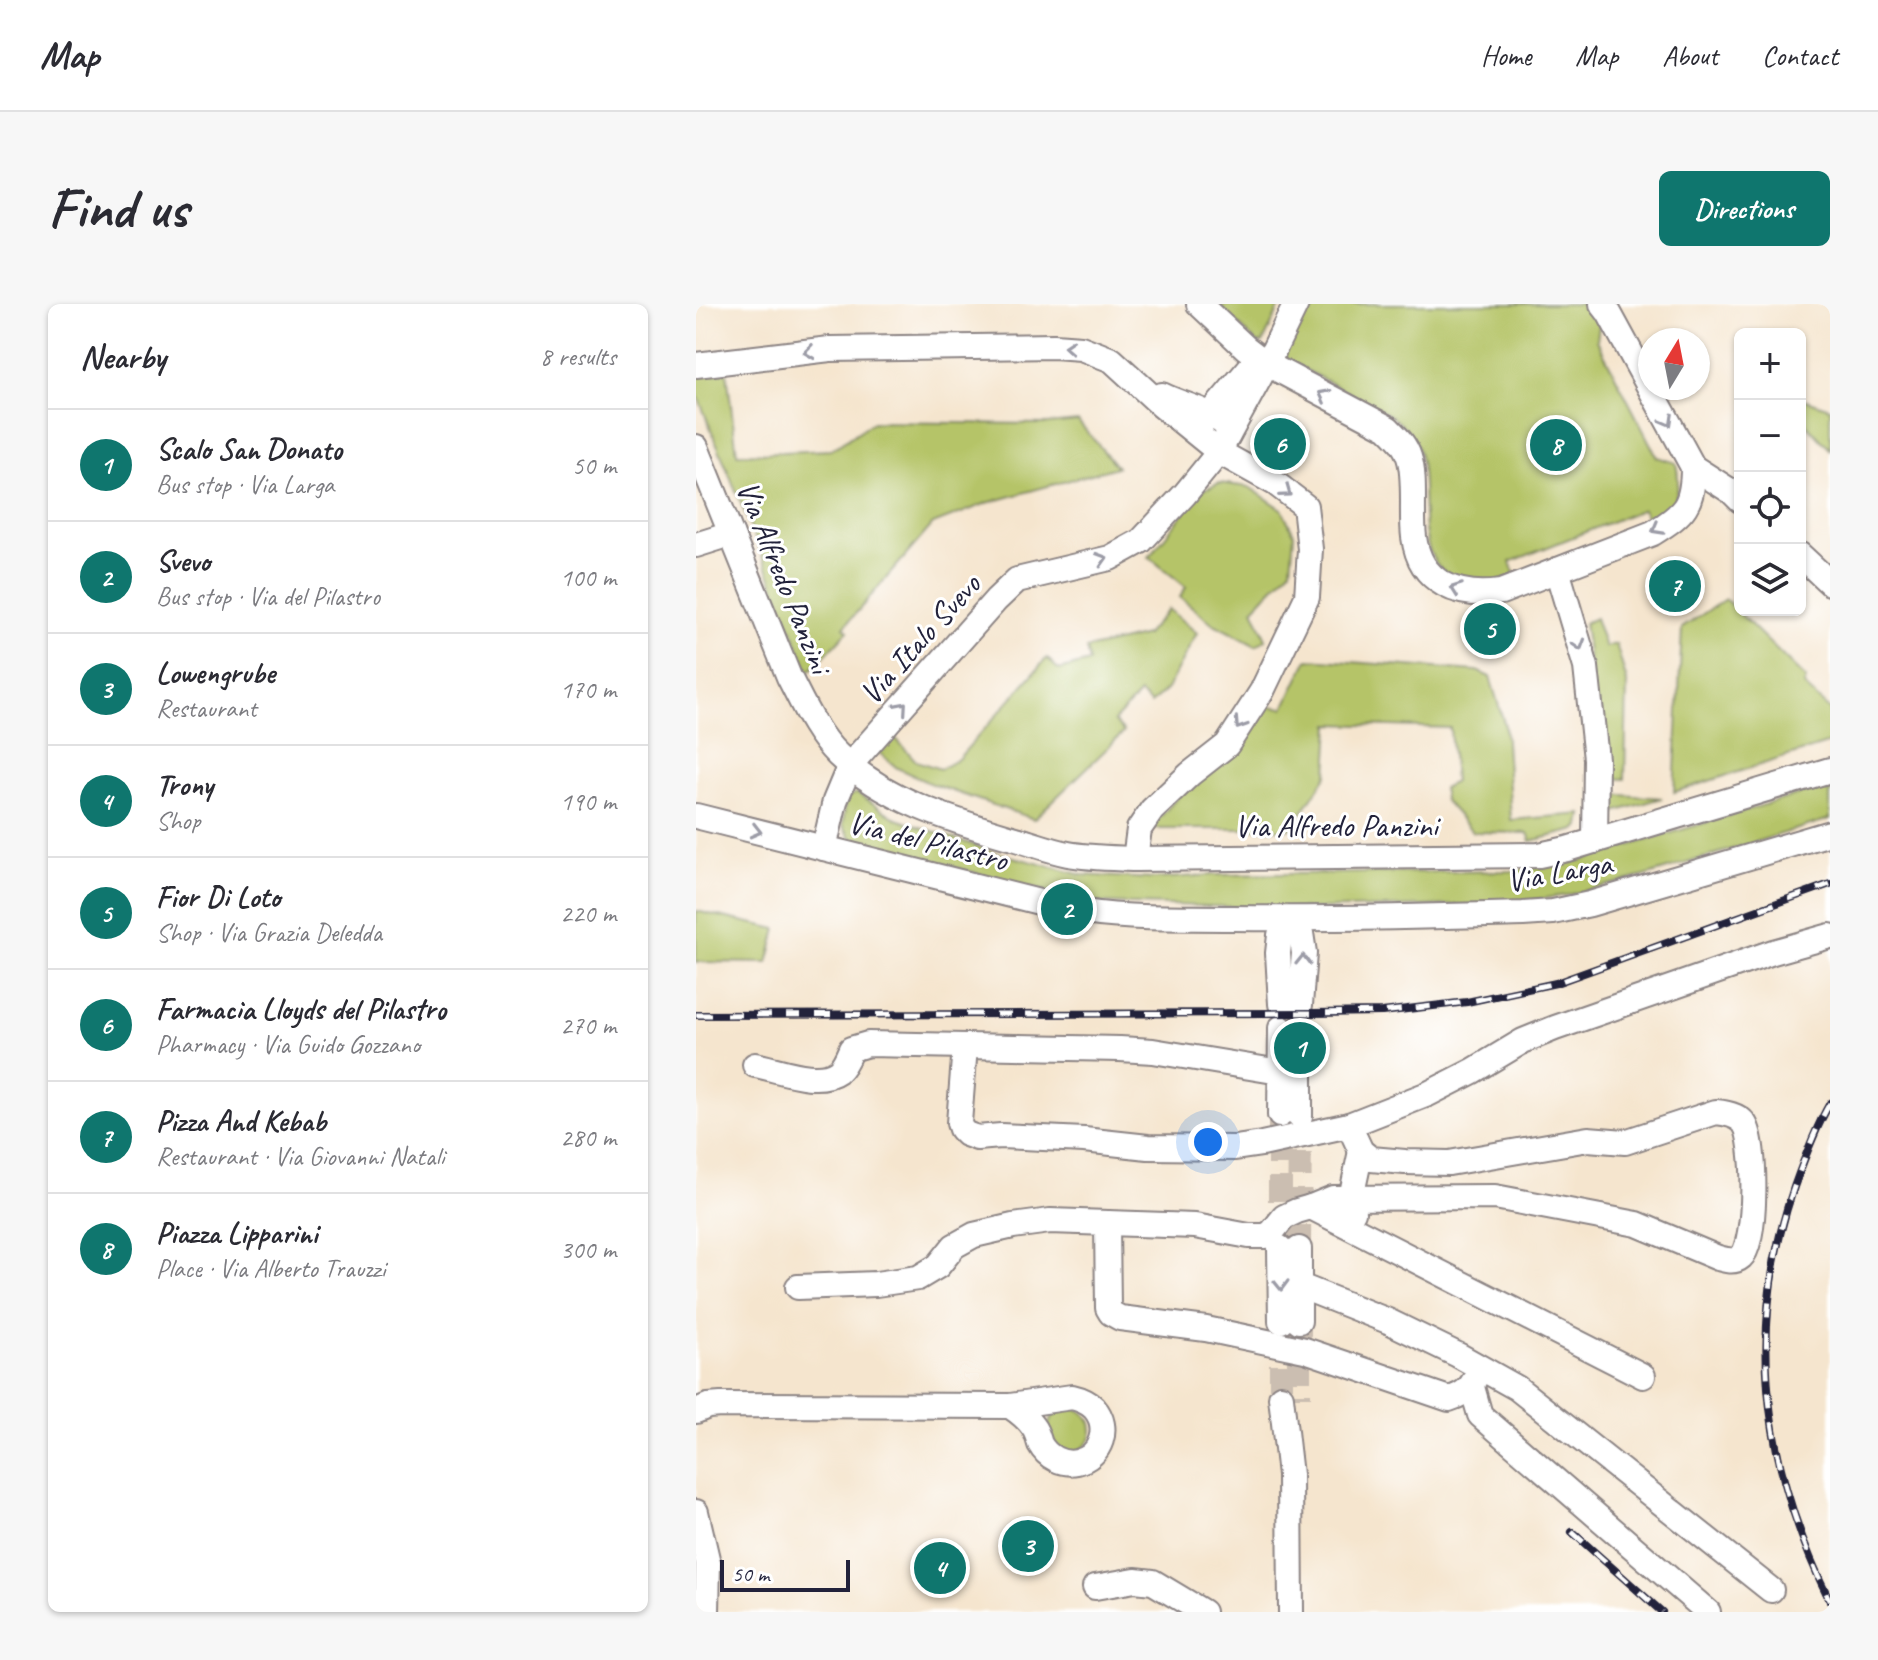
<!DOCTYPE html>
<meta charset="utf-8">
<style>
body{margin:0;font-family:Caveat,sans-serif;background:#f7f7f7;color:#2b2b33}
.controls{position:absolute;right:24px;top:24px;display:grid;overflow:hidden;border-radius:12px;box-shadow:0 2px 6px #0004}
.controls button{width:72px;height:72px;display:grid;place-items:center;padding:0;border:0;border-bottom:2px solid #e1e1e2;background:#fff;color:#2b2b33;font:40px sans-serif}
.compass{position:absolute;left:942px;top:24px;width:72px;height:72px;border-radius:50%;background:#fff;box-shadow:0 2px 6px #0004;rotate:10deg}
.scale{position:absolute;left:24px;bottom:20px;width:130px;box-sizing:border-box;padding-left:8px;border:4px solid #22223b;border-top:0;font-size:22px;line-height:28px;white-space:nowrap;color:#22223b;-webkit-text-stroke:6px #fff;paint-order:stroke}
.you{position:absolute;left:512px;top:838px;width:28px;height:28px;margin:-20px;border:6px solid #fff;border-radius:50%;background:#1a73e8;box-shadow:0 0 0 12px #1a73e833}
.badge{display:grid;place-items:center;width:52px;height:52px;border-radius:50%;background:#0f766e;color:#fff;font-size:26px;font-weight:700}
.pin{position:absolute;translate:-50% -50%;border:4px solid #fff;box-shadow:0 2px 8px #0006}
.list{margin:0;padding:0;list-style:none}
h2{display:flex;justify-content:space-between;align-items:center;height:104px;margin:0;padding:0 32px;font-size:34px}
h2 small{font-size:26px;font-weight:400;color:#7c7c81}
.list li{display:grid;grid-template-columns:52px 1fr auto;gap:24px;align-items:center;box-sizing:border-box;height:112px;padding:0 32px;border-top:2px solid #e1e1e2}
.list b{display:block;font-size:30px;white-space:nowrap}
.list p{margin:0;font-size:26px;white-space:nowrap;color:#7c7c81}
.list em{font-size:26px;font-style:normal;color:#7c7c81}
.icon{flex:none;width:44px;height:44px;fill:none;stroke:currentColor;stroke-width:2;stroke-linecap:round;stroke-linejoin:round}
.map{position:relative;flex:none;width:1134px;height:1308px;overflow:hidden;border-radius:12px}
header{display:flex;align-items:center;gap:48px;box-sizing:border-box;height:112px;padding:0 40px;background:#fff;border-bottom:2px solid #e1e1e2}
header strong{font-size:38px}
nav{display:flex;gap:44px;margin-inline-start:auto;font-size:28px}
.intro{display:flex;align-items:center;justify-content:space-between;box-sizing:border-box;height:192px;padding:0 48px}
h1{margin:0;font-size:56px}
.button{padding:20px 36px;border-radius:12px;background:#0f766e;color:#fff;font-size:28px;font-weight:700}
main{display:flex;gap:48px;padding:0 48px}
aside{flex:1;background:#fff;border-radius:12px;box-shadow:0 2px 6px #0004}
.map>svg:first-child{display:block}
</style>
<header>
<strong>Map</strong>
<nav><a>Home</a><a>Map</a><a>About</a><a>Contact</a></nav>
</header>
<div class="intro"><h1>Find us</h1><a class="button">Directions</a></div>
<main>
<aside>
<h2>Nearby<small>8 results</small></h2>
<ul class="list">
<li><span class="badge">1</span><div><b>Scalo San Donato</b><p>Bus stop · Via Larga</p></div><em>50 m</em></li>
<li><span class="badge">2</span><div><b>Svevo</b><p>Bus stop · Via del Pilastro</p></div><em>100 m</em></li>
<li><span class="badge">3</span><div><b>Lowengrube</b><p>Restaurant</p></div><em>170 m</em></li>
<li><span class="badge">4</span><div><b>Trony</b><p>Shop</p></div><em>190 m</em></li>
<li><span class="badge">5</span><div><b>Fior Di Loto</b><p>Shop · Via Grazia Deledda</p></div><em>220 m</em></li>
<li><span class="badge">6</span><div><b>Farmacia Lloyds del Pilastro</b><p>Pharmacy · Via Guido Gozzano</p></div><em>270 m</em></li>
<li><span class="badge">7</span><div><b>Pizza And Kebab</b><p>Restaurant · Via Giovanni Natali</p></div><em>280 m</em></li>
<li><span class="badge">8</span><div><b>Piazza Lipparini</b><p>Place · Via Alberto Trauzzi</p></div><em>300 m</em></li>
</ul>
</aside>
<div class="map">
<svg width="1134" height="1308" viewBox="0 0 1134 1308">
<rect width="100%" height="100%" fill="#fff"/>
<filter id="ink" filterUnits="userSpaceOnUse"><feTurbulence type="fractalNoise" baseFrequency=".0125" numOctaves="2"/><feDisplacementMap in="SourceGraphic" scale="16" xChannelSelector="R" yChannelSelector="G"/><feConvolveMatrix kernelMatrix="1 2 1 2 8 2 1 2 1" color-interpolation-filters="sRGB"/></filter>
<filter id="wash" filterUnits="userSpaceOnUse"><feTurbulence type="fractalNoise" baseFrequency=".006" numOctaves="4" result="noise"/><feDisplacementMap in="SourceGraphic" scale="32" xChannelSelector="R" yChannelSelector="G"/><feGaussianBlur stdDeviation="1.8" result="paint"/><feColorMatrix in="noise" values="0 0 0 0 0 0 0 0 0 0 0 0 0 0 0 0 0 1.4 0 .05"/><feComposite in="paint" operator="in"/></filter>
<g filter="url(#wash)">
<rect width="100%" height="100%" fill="#f5e5ce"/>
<g fill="#b5c467" stroke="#6c7351" stroke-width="2">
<polygon points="522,0 585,0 567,39 561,39"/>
<path d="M612 0H892L904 15 901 36 961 153 980 159C986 186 980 207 952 218L947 205 814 258 820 273C800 279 793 279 772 276 702 268 744 171 715 131 701 111 676 102 655 90 634 79 612 67 591 56L589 49Z"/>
<polygon points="31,68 41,150 135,146 177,118 351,120 382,117 421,163 291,199 237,220 148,323 152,327 113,368 0,88 0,73"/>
<polygon points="1104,94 1134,104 1134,145 1104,114"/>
<polygon points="523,179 553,183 586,205 598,230 595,265 557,305 570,335 560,342 516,319 484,293 490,283 453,253 506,186"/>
<polygon points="1029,295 1110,375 1108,382 1134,406 1134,439 978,488 986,324"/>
<polygon points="472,305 501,329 471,385 455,400 444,390 418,417 428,428 338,515 233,479 201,464 180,446 194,428 220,457 244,465 262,455 351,354 363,366 393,358 390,345 450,331"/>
<polygon points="899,314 909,343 920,340 931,378 929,475 908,474 888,319"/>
<polygon points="612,355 781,367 794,373 809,422 815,516 886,510 884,522 880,526 835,537 832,529 777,528 748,496 747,484 758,478 754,424 634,420 631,471 595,525 459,525 460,518 565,396 573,402 588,404"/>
<polygon points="1134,481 1134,515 949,572 872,591 807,600 614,605 401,599 349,587 212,551 164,542 153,531 147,521 150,493 161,489 201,515 295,547 386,571 457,575 516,571 819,567 886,556"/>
<polygon points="912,490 966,494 912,510"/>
<polygon points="0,607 81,625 72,659 0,658"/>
<circle cx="374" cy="1126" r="22"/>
</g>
</g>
<g filter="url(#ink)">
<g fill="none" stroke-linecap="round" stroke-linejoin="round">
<g stroke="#cbbeb1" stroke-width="24" stroke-dasharray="24 12" stroke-linecap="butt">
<polyline points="584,933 584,811"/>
<polyline points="603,945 604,812"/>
<polyline points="603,1017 603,1093"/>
<polyline points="585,1024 585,1093"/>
</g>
<defs>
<g id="minor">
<path d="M503 0 550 44 571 60 692 124C701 133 709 140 713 153 720 173 715 210 718 233 724 280 763 294 805 288L957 229C989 209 997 201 997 163"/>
<polyline points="906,0 913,9 997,163 1036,188 1044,196"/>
<polyline points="0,61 134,45 358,42 385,44 416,56 465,101 523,148 579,179 609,202 614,245 611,293 566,387 531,441 494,470 456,506 443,525 439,555"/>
<path d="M466 91C488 102 511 105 530 121L532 131"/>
<polyline points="507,119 562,54"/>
<path d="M0 143 93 373C107 400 120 430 142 451 189 496 252 515 313 533 332 538 352 546 372 550 394 554 417 554 439 555L843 551 871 545 1134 466"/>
<polyline points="0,241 35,230"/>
<polyline points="1104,251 1134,279"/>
<polyline points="861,266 890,363 900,455 899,537"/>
<path d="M0 512 371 605C426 616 479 613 535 614 632 615 729 613 827 610L857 608 894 600 1134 529"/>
<polyline points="128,544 139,497 154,461 300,296 321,276 414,254 445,237 489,190 523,148 571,60 600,0"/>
<polyline points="595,615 605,629 608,649 604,701"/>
<polyline points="585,700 582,649 584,631 595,615"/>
<polyline points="269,742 263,819 265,825 270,830 281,834 305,832 388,836 452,843 539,844 566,840 653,821 732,790 777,767 827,737 859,724 1077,648 1134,632"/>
<path d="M59 761C82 765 121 782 142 767 148 762 152 752 155 745L172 740 424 745 457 747 584 768"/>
<polyline points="584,811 585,724"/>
<polyline points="604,812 604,724"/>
<polyline points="615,903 947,1072"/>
<polyline points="657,908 655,894 665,847"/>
<path d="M411 919 412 1004 415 1009 424 1014 510 1025 609 1046 753 1095C772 1089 776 1082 784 1065"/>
<polyline points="584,944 585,1017"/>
<polyline points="604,982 692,1017 762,1051 821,1084 1075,1286"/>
<path d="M102 983 180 980 222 974 242 962 258 942 278 931 317 922 354 917 499 922 553 932H570L576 928 588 913 601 907 615 903 637 894 799 893 941 920 1022 954C1030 956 1038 959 1045 953 1061 938 1061 836 1048 819 1042 811 1030 809 1020 808L929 838 892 835 753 859 709 858 675 855 665 847 653 821"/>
<polyline points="603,1017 603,945"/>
<polyline points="776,1083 784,1111 1012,1308"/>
<path d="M376 1093C385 1095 392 1098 398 1104 415 1123 405 1153 381 1158 366 1161 351 1153 344 1140 342 1134 341 1128 337 1123 331 1114 323 1108 314 1102Z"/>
<polyline points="585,1093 594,1171 595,1308"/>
<polyline points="0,1107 12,1102 25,1101 314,1102"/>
<polyline points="0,1208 12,1259 11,1308"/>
<polyline points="399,1283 439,1276 457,1278 507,1308"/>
</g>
</defs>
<use href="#minor" stroke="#8c8484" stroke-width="28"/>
<use href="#minor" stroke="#fff" stroke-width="24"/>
<defs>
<g id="rail">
<polyline points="0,711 617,709 686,708 771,698 860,679 1134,580"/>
<path d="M1134 799C1119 825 1108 855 1098 883 1049 1025 1068 1164 1134 1297"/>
<polyline points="876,1228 966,1308"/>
</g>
</defs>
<use href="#rail" stroke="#22223b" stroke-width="8"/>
<use href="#rail" stroke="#fff" stroke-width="5" stroke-dasharray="15" stroke-linecap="butt"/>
</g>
<defs><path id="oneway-chevron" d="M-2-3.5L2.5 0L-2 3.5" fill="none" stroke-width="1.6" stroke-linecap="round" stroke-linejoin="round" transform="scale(2)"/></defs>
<g stroke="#9c9ca7">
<use href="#oneway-chevron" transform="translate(373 43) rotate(-176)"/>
<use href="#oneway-chevron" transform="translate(113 48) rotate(173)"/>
<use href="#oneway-chevron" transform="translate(628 91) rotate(-152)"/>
<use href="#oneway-chevron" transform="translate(972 117) rotate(61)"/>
<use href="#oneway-chevron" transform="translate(590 188) rotate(36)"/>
<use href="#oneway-chevron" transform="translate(961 225) rotate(151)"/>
<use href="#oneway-chevron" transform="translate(406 255) rotate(-17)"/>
<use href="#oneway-chevron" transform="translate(760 285) rotate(-160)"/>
<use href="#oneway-chevron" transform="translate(883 341) rotate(73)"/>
<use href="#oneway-chevron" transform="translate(206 403) rotate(-49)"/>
<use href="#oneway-chevron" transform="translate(544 420) rotate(123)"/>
<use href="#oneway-chevron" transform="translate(60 527) rotate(14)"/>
<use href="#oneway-chevron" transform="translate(607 656) rotate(-89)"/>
<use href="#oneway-chevron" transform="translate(585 981) rotate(89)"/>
</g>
</g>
<g text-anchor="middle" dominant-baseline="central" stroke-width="6" stroke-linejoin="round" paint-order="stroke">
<g font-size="32" fill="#22223b" stroke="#fff">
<text transform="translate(88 273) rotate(68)">Via Alfredo Panzini</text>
<text transform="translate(224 335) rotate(-48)">Via Italo Svevo</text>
<text x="640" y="521">Via Alfredo Panzini</text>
<text transform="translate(232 537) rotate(14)">Via del Pilastro</text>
<text transform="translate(863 568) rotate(-10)">Via Larga</text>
</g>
</g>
</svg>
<div class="controls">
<button>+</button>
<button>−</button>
<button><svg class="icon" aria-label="locate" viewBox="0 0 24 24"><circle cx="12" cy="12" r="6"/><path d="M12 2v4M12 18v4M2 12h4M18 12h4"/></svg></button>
<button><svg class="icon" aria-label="layers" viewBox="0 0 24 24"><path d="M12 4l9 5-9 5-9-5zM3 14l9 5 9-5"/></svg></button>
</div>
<svg class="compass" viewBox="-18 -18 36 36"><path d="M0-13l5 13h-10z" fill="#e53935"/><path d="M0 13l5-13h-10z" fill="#7c7c81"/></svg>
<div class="scale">50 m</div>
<div class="you"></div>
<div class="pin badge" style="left:604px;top:744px">1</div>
<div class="pin badge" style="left:371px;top:605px">2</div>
<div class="pin badge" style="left:332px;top:1242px">3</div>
<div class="pin badge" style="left:244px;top:1264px">4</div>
<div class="pin badge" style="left:794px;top:325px">5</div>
<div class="pin badge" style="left:584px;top:140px">6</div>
<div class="pin badge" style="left:979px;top:282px">7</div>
<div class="pin badge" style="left:860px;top:141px">8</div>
</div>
</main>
